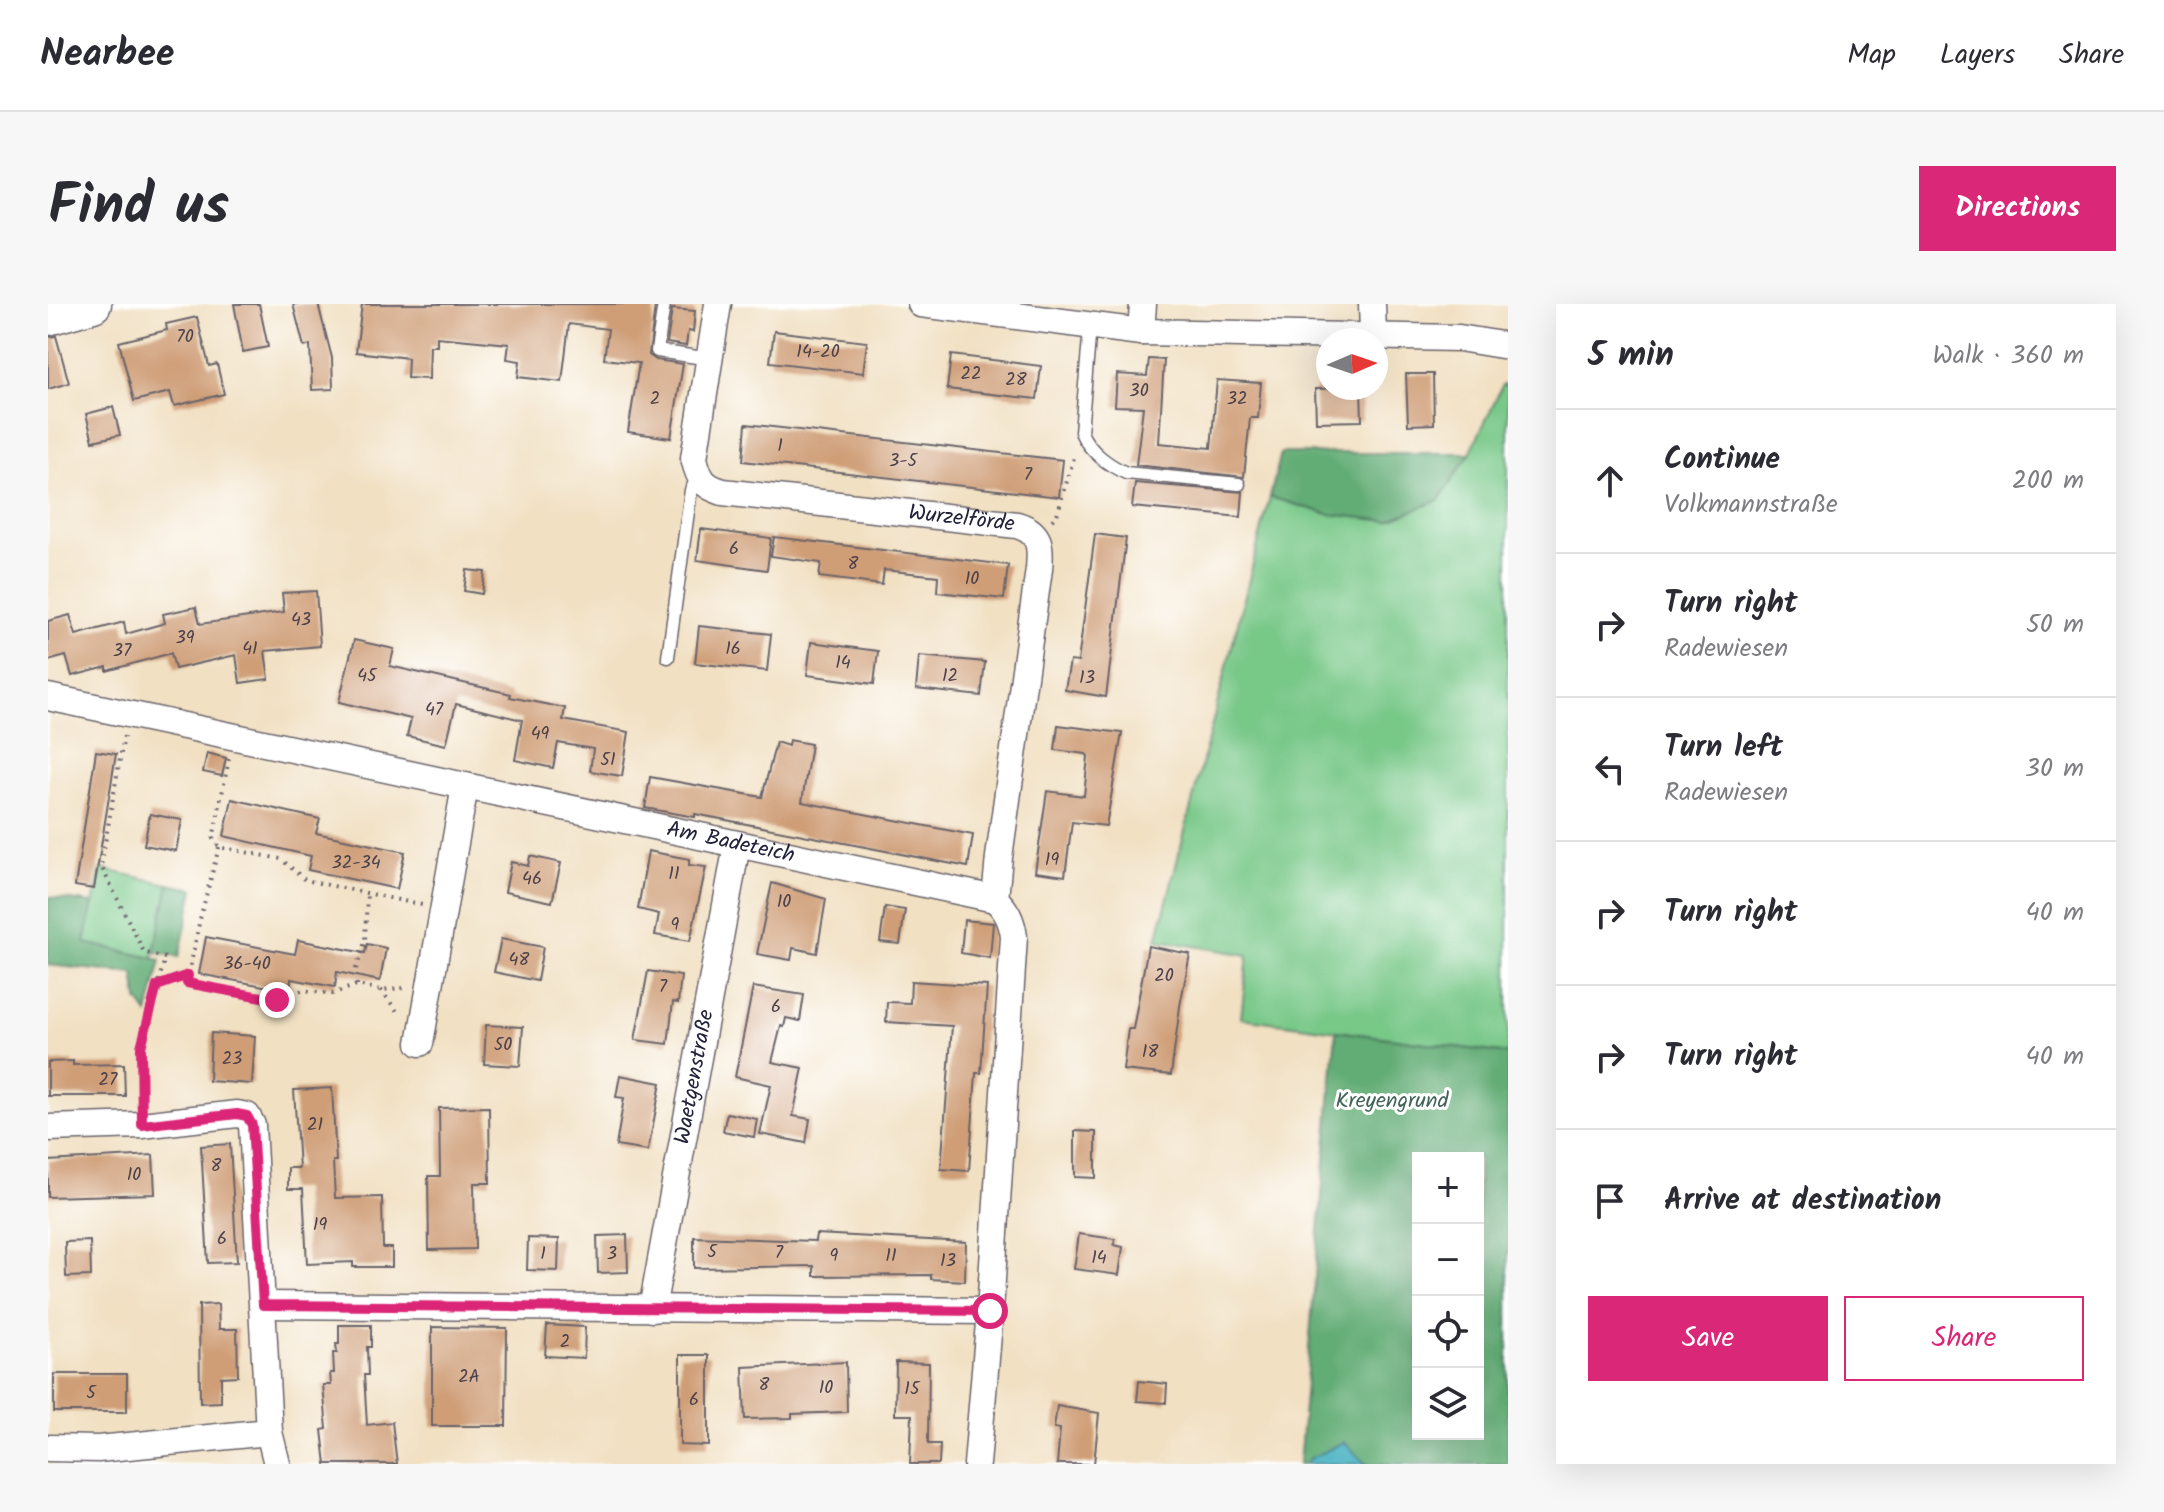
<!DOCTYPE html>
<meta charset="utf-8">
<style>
body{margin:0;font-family:Kalam,sans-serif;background:#f7f7f7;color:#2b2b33}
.controls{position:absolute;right:24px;bottom:24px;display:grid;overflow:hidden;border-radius:0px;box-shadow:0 8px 32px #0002}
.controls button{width:72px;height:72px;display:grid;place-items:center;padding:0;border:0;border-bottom:2px solid #e1e1e2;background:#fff;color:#2b2b33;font:40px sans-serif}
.compass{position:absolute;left:1268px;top:24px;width:72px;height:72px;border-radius:50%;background:#fff;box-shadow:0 8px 32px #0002;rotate:88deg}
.stop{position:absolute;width:24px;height:24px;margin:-18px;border:6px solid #db2777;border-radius:50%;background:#fff}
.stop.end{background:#db2777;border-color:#fff;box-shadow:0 2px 8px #0008}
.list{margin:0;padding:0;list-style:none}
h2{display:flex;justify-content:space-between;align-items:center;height:104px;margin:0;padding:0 32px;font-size:34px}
h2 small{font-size:26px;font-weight:400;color:#7c7c81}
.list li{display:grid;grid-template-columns:52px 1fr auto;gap:24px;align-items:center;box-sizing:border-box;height:144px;padding:0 32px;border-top:2px solid #e1e1e2}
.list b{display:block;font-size:30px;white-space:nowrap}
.list p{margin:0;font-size:26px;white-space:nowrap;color:#7c7c81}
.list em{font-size:26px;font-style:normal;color:#7c7c81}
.actions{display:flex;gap:16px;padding:24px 32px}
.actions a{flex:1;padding:18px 0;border:2px solid #db2777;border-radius:0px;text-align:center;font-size:28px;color:#db2777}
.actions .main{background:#db2777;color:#fff}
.icon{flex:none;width:44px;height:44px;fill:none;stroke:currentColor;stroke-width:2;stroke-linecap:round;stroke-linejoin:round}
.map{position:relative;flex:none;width:1460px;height:1160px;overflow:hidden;border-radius:0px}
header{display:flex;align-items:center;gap:48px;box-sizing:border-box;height:112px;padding:0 40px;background:#fff;border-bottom:2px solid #e1e1e2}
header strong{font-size:38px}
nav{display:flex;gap:44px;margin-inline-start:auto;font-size:28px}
.intro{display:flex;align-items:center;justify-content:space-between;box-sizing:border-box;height:192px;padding:0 48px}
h1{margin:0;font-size:56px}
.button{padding:20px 36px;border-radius:0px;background:#db2777;color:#fff;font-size:28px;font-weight:700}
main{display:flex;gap:48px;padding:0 48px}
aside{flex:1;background:#fff;border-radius:0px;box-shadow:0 8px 32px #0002}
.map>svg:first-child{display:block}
</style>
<header>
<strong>Nearbee</strong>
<nav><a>Map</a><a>Layers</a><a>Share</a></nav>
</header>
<div class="intro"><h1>Find us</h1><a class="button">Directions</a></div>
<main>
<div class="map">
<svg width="1460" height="1160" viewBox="0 0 1460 1160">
<rect width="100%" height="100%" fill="#fff"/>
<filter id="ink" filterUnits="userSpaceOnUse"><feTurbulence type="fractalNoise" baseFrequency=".0125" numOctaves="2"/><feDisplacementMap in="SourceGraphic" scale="16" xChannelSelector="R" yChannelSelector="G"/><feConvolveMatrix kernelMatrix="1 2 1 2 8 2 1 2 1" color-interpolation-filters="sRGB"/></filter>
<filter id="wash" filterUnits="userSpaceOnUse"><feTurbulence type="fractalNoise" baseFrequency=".006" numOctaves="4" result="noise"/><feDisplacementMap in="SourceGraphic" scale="32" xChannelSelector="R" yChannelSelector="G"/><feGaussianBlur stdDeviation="1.8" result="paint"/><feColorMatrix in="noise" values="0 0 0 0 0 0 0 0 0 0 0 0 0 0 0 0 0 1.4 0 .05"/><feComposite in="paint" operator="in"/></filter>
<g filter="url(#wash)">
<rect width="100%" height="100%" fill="#f1e0c2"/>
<g fill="#78c888" stroke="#4d7562" stroke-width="2">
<polygon points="1455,80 1460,82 1460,750 1193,714 1200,651 1109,636 1222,193 1280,210 1391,196 1422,149"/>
<polygon points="53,565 121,580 105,654 36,639"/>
</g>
<g fill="#62ac74" stroke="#426758" stroke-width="2" fill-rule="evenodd">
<polygon points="1233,149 1422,149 1391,196 1340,217 1280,210 1222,193"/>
<polygon points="121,580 146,585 131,653 106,648"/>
<polygon points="0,593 45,599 37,639 113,656 100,710 90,696 86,670 0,661"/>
<path d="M1288 727 1460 750V1160H1251ZM1370 854H1430V1130H1370Z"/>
</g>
<polygon fill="#44b0c1" stroke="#33697e" stroke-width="2" points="1296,1138 1318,1160 1259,1160 1261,1155"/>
<g id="blocks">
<g fill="#cf9e77">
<polygon points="186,0 211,0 220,43 195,48"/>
<polygon points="245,0 270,0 284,54 285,85 264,86 262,41 256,43"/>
<polygon points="314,0 604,0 607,2 601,51 608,56 635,60 623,134 580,128 591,59 556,55 560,25 521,20 514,78 470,73 472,57 459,55 461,40 389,33 389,42 382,42 381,75 359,74 360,54 308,48"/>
<polygon points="624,5 647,7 645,28 640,27 638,42 619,39"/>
<polygon points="149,13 161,62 169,60 176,90 126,102 122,88 86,97 71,38 119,26 118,20"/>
<polygon points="726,27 819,38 815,69 722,58"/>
<polygon points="8,32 21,79 0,85 0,33"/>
<polygon points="903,51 993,62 989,95 899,85"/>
<polygon points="1101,55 1116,56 1111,139 1163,144 1169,76 1213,79 1210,114 1202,114 1196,173 1088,161 1095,103 1067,102 1069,70 1099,72"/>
<polygon points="1358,70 1385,70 1386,120 1360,121"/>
<polygon points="1313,84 1314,117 1268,118 1267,85"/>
<polygon points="65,103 72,131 45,137 38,110"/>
<polygon points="698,120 1015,156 1011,193 695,157"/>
<polygon points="1087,179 1195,188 1193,213 1084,203"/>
<polygon points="653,225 723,234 719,266 649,256"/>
<polygon points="1047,230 1078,234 1058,393 1017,386 1022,357 1030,358"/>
<polygon points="726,233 960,261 956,295 889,288 890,272 836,266 834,281 771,273 773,259 723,252"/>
<polygon points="419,266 437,268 434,290 416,287"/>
<polygon points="268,287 272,342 217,347 221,375 192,379 188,351 127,365 123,349 59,367 59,363 24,372 18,352 0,357 0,317 22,311 28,331 76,318 78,330 117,319 115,310 148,303 152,320 236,308 234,289"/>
<polygon points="651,322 723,330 719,367 647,359"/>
<polygon points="306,336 346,345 342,362 463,390 462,393 517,404 515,416 581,428 574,472 542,467 545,445 510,439 505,464 467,456 474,416 408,400 398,441 359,432 363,415 291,398"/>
<polygon points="763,338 830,347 826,380 759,371"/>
<polygon points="871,352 937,358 933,392 868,385"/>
<polygon points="1010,421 1074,429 1058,522 1024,518 1017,572 987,568 999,487 1036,492 1040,452 1038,450 1007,446"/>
<polygon points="741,436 763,440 754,498 925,531 920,563 647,510 647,513 597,504 602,473 714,493 728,438 740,442"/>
<polygon points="48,447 68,450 46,585 27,582"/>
<polygon points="159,449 178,454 174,472 155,468"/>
<polygon points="184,495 272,515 268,529 357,548 349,585 260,566 263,552 176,532"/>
<polygon points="102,510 134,516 128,547 96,541"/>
<polygon points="600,547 641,555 641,561 658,563 642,637 607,631 611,610 590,605"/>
<polygon points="482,552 513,559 504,598 457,588 463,558 480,562"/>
<polygon points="724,579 778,595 769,649 745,644 743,656 709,650"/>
<polygon points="837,603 857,606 852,640 832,638"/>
<polygon points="916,616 945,619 942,654 913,649"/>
<polygon points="158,633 247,650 250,636 317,649 319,640 338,644 332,677 289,668 287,683 243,675 242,687 151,670"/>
<polygon points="453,635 495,643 489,677 446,668"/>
<polygon points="1100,642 1142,650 1132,702 1123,771 1075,766 1080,725 1085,725"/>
<polygon points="600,667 633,672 630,699 625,698 620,740 587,736"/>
<polygon points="863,677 939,682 933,769 928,769 921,867 893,865 904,722 838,718 839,698 862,699"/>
<polygon points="705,683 756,691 752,717 738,714 736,723 733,722 724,758 755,764 745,812 762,815 758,839 712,830 723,781 687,773"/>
<polygon points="438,721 475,723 472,762 436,760"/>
<polygon points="163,729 207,732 204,780 161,777"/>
<polygon points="25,757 25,761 76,760 77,792 0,792 0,758"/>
<polygon points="572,771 613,779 600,847 568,842 576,794 568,793"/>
<polygon points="284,784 288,857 285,857 287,894 334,893 335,944 344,944 344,963 305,963 305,958 259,960 255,885 240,885 240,864 251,864 246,786"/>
<polygon points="441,803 442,879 426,879 427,945 381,946 380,872 392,872 391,804"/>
<polygon points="679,809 709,815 706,833 675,827"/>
<polygon points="1027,827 1048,828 1048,874 1027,873"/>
<polygon points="182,840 189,958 160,959 153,842"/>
<polygon points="105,851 107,890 0,893 0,857"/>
<polygon points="768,930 918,938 917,977 883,975 883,971 766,972 766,962 646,964 646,933 767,937"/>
<polygon points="1031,930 1067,935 1066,941 1075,943 1071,971 1026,965"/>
<polygon points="579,931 580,968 550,969 549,932"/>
<polygon points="480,934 511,935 510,967 479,966"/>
<polygon points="42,937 43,972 18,973 17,938"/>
<polygon points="170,1000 171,1025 189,1025 190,1072 173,1073 173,1098 152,1099 151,1001"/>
<polygon points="291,1021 323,1021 323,1043 319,1043 320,1071 316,1071 319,1121 344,1118 349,1160 278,1160 274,1126 279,1125 275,1081 283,1081 282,1069 286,1069 285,1049 289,1049 288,1040 291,1040"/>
<polygon points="499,1021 537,1023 536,1054 497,1052"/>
<polygon points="384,1023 459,1024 458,1122 384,1122"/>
<polygon points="632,1051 661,1051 661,1142 632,1141"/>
<polygon points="798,1058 799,1108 744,1110 744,1114 697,1115 695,1063"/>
<polygon points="848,1058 881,1059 880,1140 892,1140 891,1160 862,1160 864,1111 847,1111"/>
<rect x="6" y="1070" width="73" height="38"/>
<polygon points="1091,1077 1119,1080 1118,1099 1089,1097"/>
<polygon points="1009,1102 1051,1109 1046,1160 1009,1160 1012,1125 1006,1124"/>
</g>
</g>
</g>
<g filter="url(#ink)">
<use href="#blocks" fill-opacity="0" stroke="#6a646a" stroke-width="2"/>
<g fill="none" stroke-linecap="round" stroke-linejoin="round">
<defs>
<g id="lane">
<polyline points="616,0 609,47 662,55"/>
<path d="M1042 22 1033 128C1041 147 1060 161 1078 169L1191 180"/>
<polyline points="620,353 643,186 650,173"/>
</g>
<g id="street">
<path id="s1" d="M670 0 646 154C651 175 655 182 675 188L969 221C993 228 993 243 991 265L951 553 947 595"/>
<polyline points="873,0 1093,28 1411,34 1460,42"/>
<polyline points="1324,0 1325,30"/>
<polyline points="1093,28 1095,0"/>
<path id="s2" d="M0 393 947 595"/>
<polyline points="372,739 417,482"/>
<polyline points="0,824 94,821 189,810 199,812 204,821 221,1128 229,1160"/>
<polyline points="215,1001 942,1007"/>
<path id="s3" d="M604 1005 689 541"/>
<polyline points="0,1144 50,1145 221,1128"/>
<path d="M929 1160 942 1007 966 633C964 617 959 606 947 595"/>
</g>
<polyline id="secondary" points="0,13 45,0"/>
</defs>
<use href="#lane" stroke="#6a646a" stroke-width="15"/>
<use href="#street" stroke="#6a646a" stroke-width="29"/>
<use href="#secondary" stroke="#6a646a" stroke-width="39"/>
<g stroke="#6a646a" stroke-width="4" stroke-dasharray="2 6" stroke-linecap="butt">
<polyline points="1004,216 1009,211 1027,150"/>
<polyline points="76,432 53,562 96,648 117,654 93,743 94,796"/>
<polyline points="181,455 165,535 171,543 233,555 257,576 374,601"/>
<polyline points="171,543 152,615 139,679 229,696 255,686 284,690 309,681 333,686 357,684"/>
<polyline points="309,681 308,665 317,638 319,589"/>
<polyline points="109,682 140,671"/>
<polyline points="333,686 351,710"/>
</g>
<use href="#lane" stroke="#fff" stroke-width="12"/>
<use href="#street" stroke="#fff" stroke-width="26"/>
<use href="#secondary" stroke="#fff" stroke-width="36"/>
</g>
</g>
<g fill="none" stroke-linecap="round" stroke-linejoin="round" filter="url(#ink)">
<polyline stroke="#db2777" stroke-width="10" points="229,696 139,679 140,671 109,682 93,743 94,821 189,810 199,812 204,821 215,1001 942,1007"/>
</g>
<g text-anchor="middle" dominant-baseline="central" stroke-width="6" stroke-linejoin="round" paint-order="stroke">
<g font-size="18" fill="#4d414a">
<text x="137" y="33">70</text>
<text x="770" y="48">14-20</text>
<text x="923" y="70">22</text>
<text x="968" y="76">28</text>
<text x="1091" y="87">30</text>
<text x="607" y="95">2</text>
<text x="1189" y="95">32</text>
<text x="732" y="142">1</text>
<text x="855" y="157">3-5</text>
<text x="980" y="171">7</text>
<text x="686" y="245">6</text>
<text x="805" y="260">8</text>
<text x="924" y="275">10</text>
<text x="253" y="316">43</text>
<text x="137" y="334">39</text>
<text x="202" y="345">41</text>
<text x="685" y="345">16</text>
<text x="74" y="347">37</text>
<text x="795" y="359">14</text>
<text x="319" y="372">45</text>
<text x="902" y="372">12</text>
<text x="1039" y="374">13</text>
<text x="386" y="406">47</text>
<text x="492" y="430">49</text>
<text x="560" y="456">51</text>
<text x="1004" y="556">19</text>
<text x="308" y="559">32-34</text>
<text x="626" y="570">11</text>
<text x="484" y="575">46</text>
<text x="736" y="598">10</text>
<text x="627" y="621">9</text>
<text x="471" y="656">48</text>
<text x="199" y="660">36-40</text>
<text x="1116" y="672">20</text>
<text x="615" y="683">7</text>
<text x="728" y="703">6</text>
<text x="455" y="741">50</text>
<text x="1102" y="748">18</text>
<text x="184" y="755">23</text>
<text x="60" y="776">27</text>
<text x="267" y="821">21</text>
<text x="168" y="862">8</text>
<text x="86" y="871">10</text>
<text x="272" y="921">19</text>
<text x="174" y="935">6</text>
<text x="664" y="948">5</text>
<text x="731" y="949">7</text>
<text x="495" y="950">1</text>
<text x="564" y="950">3</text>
<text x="786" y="952">9</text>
<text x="843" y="952">11</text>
<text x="1051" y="954">14</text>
<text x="900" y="957">13</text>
<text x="517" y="1038">2</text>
<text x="421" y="1073">2A</text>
<text x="716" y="1081">8</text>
<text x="778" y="1084">10</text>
<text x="864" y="1085">15</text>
<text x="43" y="1089">5</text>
<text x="646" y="1096">6</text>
</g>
<g font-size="22" fill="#22223b" stroke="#fff">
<text stroke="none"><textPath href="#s1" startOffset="444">Wurzelförde</textPath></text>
<text stroke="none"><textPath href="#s2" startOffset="698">Am Badeteich</textPath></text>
<text stroke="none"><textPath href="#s3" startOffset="236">Waetgenstraße</textPath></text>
</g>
<g font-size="22" fill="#44645a" stroke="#fff">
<text x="1344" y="797">Kreyengrund</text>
</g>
</g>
</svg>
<div class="controls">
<button>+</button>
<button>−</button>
<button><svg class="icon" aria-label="locate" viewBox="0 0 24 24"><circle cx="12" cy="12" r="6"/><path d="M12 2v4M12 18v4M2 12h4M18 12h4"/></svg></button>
<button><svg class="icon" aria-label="layers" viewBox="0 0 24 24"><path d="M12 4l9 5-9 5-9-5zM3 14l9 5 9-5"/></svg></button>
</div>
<svg class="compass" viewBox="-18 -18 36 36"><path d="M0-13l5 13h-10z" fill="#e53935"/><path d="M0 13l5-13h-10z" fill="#7c7c81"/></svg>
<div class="stop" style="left:942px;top:1007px"></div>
<div class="stop end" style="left:229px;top:696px"></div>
</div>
<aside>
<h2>5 min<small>Walk · 360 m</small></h2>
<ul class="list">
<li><svg class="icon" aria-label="ahead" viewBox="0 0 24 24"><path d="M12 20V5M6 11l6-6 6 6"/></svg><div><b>Continue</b><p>Volkmannstraße</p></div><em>200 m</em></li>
<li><svg class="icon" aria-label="right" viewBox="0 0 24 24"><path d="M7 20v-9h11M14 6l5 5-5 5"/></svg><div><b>Turn right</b><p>Radewiesen</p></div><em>50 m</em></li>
<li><svg class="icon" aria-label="left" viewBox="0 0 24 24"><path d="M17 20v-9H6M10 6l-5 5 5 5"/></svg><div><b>Turn left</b><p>Radewiesen</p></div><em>30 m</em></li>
<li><svg class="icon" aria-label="right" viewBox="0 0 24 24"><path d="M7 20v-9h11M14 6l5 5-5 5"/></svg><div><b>Turn right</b></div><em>40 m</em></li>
<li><svg class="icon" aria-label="right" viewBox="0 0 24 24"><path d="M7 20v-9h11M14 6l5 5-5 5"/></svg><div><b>Turn right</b></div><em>40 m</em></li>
<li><svg class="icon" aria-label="arrive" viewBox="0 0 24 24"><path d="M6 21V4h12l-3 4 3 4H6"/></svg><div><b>Arrive at destination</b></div></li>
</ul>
<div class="actions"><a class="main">Save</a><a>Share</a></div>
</aside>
</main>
